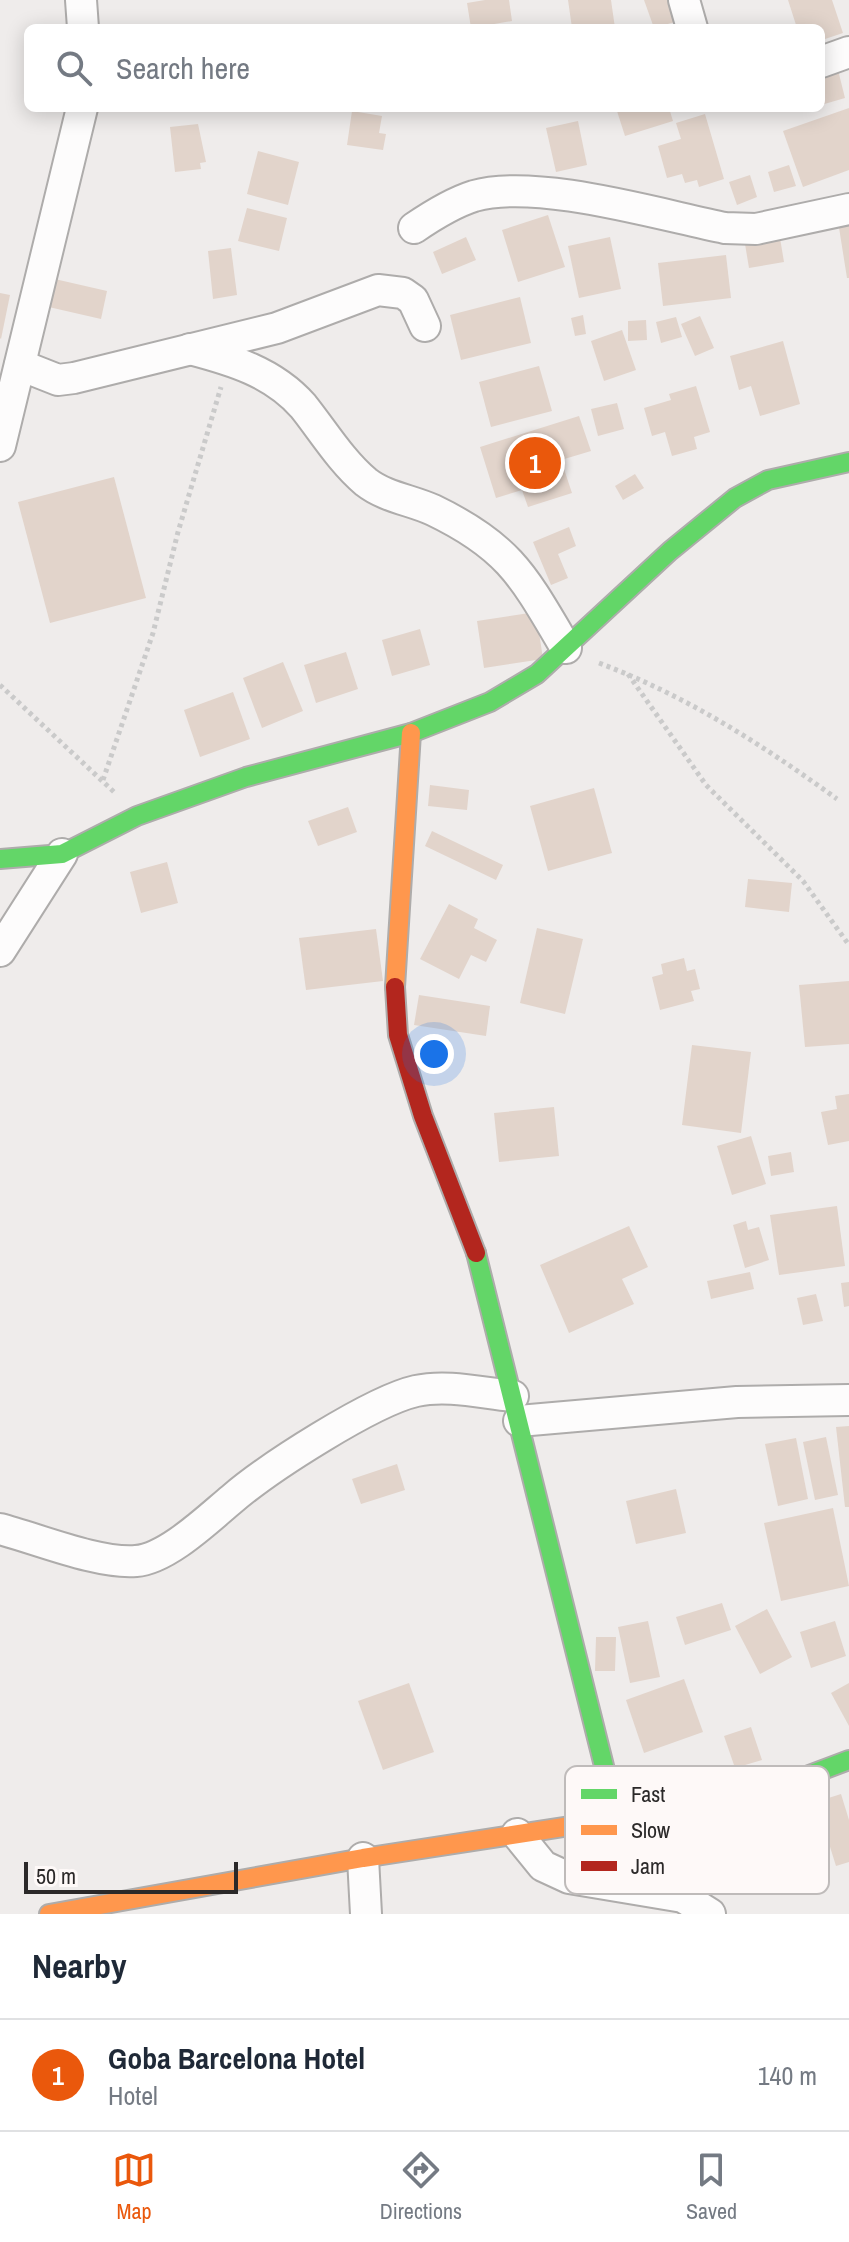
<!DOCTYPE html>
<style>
body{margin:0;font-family:"Archivo Narrow",sans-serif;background:#f2f2f3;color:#1f2937}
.scale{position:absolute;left:24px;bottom:20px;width:214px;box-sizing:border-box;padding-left:8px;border:4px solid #2b2929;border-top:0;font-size:22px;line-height:28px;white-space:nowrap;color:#2b2929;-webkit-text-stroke:6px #fef9f8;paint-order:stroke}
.you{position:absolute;left:434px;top:1054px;width:28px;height:28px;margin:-20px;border:6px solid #fff;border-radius:50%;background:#1a73e8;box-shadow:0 0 0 12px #1a73e833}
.badge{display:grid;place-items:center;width:52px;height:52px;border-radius:50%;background:#ea580c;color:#fff;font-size:26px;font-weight:700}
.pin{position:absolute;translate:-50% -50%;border:4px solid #fff;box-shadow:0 2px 8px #0006}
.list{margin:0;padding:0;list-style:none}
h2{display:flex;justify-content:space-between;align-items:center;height:104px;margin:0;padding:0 32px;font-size:34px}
h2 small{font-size:26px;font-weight:400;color:#747a83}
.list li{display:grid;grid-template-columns:52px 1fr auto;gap:24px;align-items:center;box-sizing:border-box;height:112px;padding:0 32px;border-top:2px solid #e0e1e3}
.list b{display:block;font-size:30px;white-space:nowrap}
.list p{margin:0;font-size:26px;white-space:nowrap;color:#747a83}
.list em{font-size:26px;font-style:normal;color:#747a83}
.icon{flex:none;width:44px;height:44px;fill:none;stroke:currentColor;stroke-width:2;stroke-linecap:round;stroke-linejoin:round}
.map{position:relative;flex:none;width:849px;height:1914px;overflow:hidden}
.search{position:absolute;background:#fff;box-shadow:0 4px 20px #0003;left:24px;right:24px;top:24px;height:88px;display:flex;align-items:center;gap:20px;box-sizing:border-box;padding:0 28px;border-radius:12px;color:#747a83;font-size:30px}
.sheet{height:216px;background:#fff}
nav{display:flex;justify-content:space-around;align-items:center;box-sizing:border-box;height:112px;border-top:2px solid #e0e1e3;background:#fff;font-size:22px;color:#747a83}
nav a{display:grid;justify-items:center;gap:4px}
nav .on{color:#ea580c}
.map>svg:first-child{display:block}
</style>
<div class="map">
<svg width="849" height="1914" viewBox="0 0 849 1914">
<rect width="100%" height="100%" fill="#efeceb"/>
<g fill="#e2d4cb">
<polygon points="485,0 509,0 512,21 471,28 467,3"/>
<polygon points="568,0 611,0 615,28 572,28"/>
<polygon points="644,0 678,0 685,19 654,28"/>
<polygon points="788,0 832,0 843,33 822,40 817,25 797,28"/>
<polygon points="838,70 845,98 821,105 821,74"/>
<polygon points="616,108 669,108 673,121 625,136"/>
<polygon points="849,108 849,170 803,187 783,131"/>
<polygon points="352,111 382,116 379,133 386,134 383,150 347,145"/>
<polygon points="705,114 724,179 699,187 697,180 685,183 682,174 667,178 658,146 681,139 676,123"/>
<polygon points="578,121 587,165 556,172 546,128"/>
<polygon points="198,124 206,162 200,163 201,169 175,172 170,127"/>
<polygon points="258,151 299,162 288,205 247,194"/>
<polygon points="789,165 796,186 774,192 768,172"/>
<polygon points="750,175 757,197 737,205 729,182"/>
<polygon points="247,208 287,218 279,251 238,241"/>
<polygon points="849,213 849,278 847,278 837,215"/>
<polygon points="548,215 565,267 518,282 502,230"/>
<polygon points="466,237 476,260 442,274 433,252"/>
<polygon points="610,237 621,289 579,298 568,246"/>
<polygon points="780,238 784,262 749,268 745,244"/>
<polygon points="231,248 237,295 213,299 208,251"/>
<polygon points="726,255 731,298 663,306 658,263"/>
<polygon points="46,277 107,291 101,319 40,305"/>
<polygon points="0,293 10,295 1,339 0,338"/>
<polygon points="520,297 531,343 461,360 450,315"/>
<polygon points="583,315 586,334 575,336 571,318"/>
<polygon points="700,316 714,348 695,356 681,324"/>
<polygon points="676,317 682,337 661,343 656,322"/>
<polygon points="646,320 647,340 628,341 628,321"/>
<polygon points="622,330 636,370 604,381 591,341"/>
<polygon points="783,341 800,404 760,416 751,386 739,390 730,356"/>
<polygon points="539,366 552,411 491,427 479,382"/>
<polygon points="696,386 710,432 694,437 697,449 672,456 665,432 652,436 644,408 671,400 669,394"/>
<polygon points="617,403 624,429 598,436 591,409"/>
<polygon points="579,416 591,451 561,460 572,493 528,507 522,490 496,498 480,447"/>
<polygon points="635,474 644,488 623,500 615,486"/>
<polygon points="114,477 146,598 50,623 18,502"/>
<polygon points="569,527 576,546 558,554 568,578 551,585 533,542"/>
<polygon points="536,612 543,659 484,668 477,621"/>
<polygon points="420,629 430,665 392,676 382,640"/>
<polygon points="346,652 358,689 316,703 304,665"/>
<polygon points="283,662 303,711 262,728 243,678"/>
<polygon points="233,692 250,739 200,757 184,710"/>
<polygon points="430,785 469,790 467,810 428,806"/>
<polygon points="594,788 612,853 548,871 530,806"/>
<polygon points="348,807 357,832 318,846 308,821"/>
<polygon points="432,831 503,865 496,880 425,846"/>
<polygon points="167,862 178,903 141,913 130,872"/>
<polygon points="748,879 792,883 789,912 745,907"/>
<polygon points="449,904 478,919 474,928 497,940 486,962 471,955 459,979 420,959"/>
<polygon points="537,928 583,939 565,1014 520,1003"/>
<polygon points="376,929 383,981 306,990 299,938"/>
<polygon points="684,958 687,971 695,969 700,989 691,991 694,1001 660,1010 652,977 663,974 661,964"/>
<polygon points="849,981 849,1044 805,1047 799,985"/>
<polygon points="419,995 490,1006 486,1036 414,1025"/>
<polygon points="692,1045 751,1052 741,1133 682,1125"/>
<polygon points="849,1094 849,1141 828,1145 821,1112 837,1109 835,1096"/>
<polygon points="554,1107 559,1156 499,1162 494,1113"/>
<polygon points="751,1136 766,1184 732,1195 717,1146"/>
<polygon points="791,1152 794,1172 771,1176 768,1156"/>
<polygon points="837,1206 845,1266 779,1275 770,1215"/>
<polygon points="746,1221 748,1230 759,1227 769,1260 745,1268 733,1225"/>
<polygon points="629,1226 648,1267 622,1279 634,1304 569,1333 540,1265"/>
<polygon points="750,1272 754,1289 711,1299 707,1281"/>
<polygon points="849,1282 849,1306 844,1307 841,1283"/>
<polygon points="816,1294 823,1321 803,1325 797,1298"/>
<polygon points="849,1426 849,1507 845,1507 836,1427"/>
<polygon points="826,1437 838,1495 815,1500 803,1442"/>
<polygon points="796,1438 808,1499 778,1506 765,1444"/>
<polygon points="397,1464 405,1490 361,1504 352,1479"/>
<polygon points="676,1489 686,1533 636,1544 626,1501"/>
<polygon points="833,1508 849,1586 781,1601 764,1523"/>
<polygon points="722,1603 731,1630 685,1645 676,1617"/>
<polygon points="767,1609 792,1657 760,1674 735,1626"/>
<polygon points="648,1621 660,1677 630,1683 618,1627"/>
<polygon points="835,1621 846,1656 811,1668 800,1632"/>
<polygon points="596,1637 616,1637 615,1671 595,1671"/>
<polygon points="684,1679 703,1732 644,1753 626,1700"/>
<polygon points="409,1683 434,1752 383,1770 358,1701"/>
<polygon points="849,1683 849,1726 831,1693"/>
<polygon points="751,1727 762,1760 735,1768 724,1736"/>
<polygon points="841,1794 849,1820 849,1862 836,1866 816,1802"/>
</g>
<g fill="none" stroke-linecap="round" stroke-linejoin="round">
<defs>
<g id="street">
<polyline points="81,0 83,28"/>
<polyline points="684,0 692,28"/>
<polyline points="821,62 849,52"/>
<path d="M414 228C433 215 452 203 474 196 537 178 660 215 725 228L756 229 849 209"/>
<path d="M190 349C232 360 273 372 303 406 323 431 341 461 366 482 385 497 411 500 433 510 510 547 524 577 566 648"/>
<polyline points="20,365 58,380 74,378 277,328 378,290 403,293 413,300 425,326"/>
<polyline points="0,446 82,108"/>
<polyline points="0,951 62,854"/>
<polyline points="519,1421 737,1402 849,1400"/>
<path d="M0 1529C38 1539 98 1564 136 1561 167 1559 209 1518 232 1499 268 1468 372 1401 416 1391 447 1384 482 1393 513 1396"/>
<polyline points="517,1834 543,1866 569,1878 683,1897 710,1914"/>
<polyline points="363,1858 366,1914"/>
</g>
<g id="fast">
<polyline points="0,859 62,854 137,816 246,777 411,733 490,702 537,674 670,551 735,498 768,480 849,462"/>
<polyline points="476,1253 617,1818"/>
<polyline points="596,1822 743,1800 849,1760"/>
</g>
<g id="slow">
<polyline points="395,987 411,733"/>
<polyline points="49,1914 363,1858 596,1822"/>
</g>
<polyline id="jam" points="395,987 398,1035 423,1116 476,1253"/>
</defs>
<use href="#street" stroke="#aeacab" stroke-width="34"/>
<use href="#fast" stroke="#aeacab" stroke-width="22"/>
<use href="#slow" stroke="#aeacab" stroke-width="22"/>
<use href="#jam" stroke="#aeacab" stroke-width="22"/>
<g stroke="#cacaca" stroke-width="5" stroke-dasharray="4 4" stroke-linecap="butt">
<path d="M599 663C687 696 761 744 837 799"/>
<polyline points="628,674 706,785 803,881 849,945"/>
<polyline points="0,685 114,792"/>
<polyline points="103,780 153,633 178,532 221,387"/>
</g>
<use href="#street" stroke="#fdfcfc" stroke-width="30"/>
<use href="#fast" stroke="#63d668" stroke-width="18"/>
<use href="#slow" stroke="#ff974d" stroke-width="18"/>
<use href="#jam" stroke="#b3261e" stroke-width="18"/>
</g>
<rect x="565" y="1766" width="264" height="128" rx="12" fill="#fef9f8" stroke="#bfbbba" stroke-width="2"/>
<rect x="581" y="1789" width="36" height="10" fill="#63d668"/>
<rect x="581" y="1825" width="36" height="10" fill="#ff974d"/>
<rect x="581" y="1861" width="36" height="10" fill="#b3261e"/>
<g font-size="22" fill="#2b2929">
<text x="631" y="1802">Fast</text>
<text x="631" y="1838">Slow</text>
<text x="631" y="1874">Jam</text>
</g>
</svg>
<div class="scale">50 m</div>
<div class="you"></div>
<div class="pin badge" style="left:535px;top:463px">1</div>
<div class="search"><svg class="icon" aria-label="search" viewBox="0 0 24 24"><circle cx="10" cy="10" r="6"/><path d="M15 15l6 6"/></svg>Search here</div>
</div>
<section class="sheet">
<h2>Nearby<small></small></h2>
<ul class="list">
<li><span class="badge">1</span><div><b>Goba Barcelona Hotel</b><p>Hotel</p></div><em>140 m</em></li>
</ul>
</section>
<nav>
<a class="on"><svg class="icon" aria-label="map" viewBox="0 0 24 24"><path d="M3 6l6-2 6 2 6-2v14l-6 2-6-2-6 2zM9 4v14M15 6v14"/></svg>Map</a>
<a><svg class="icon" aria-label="directions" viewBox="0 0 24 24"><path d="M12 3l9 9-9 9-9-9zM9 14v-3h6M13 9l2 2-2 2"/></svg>Directions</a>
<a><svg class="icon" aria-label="saved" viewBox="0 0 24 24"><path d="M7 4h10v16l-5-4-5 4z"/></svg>Saved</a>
</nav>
